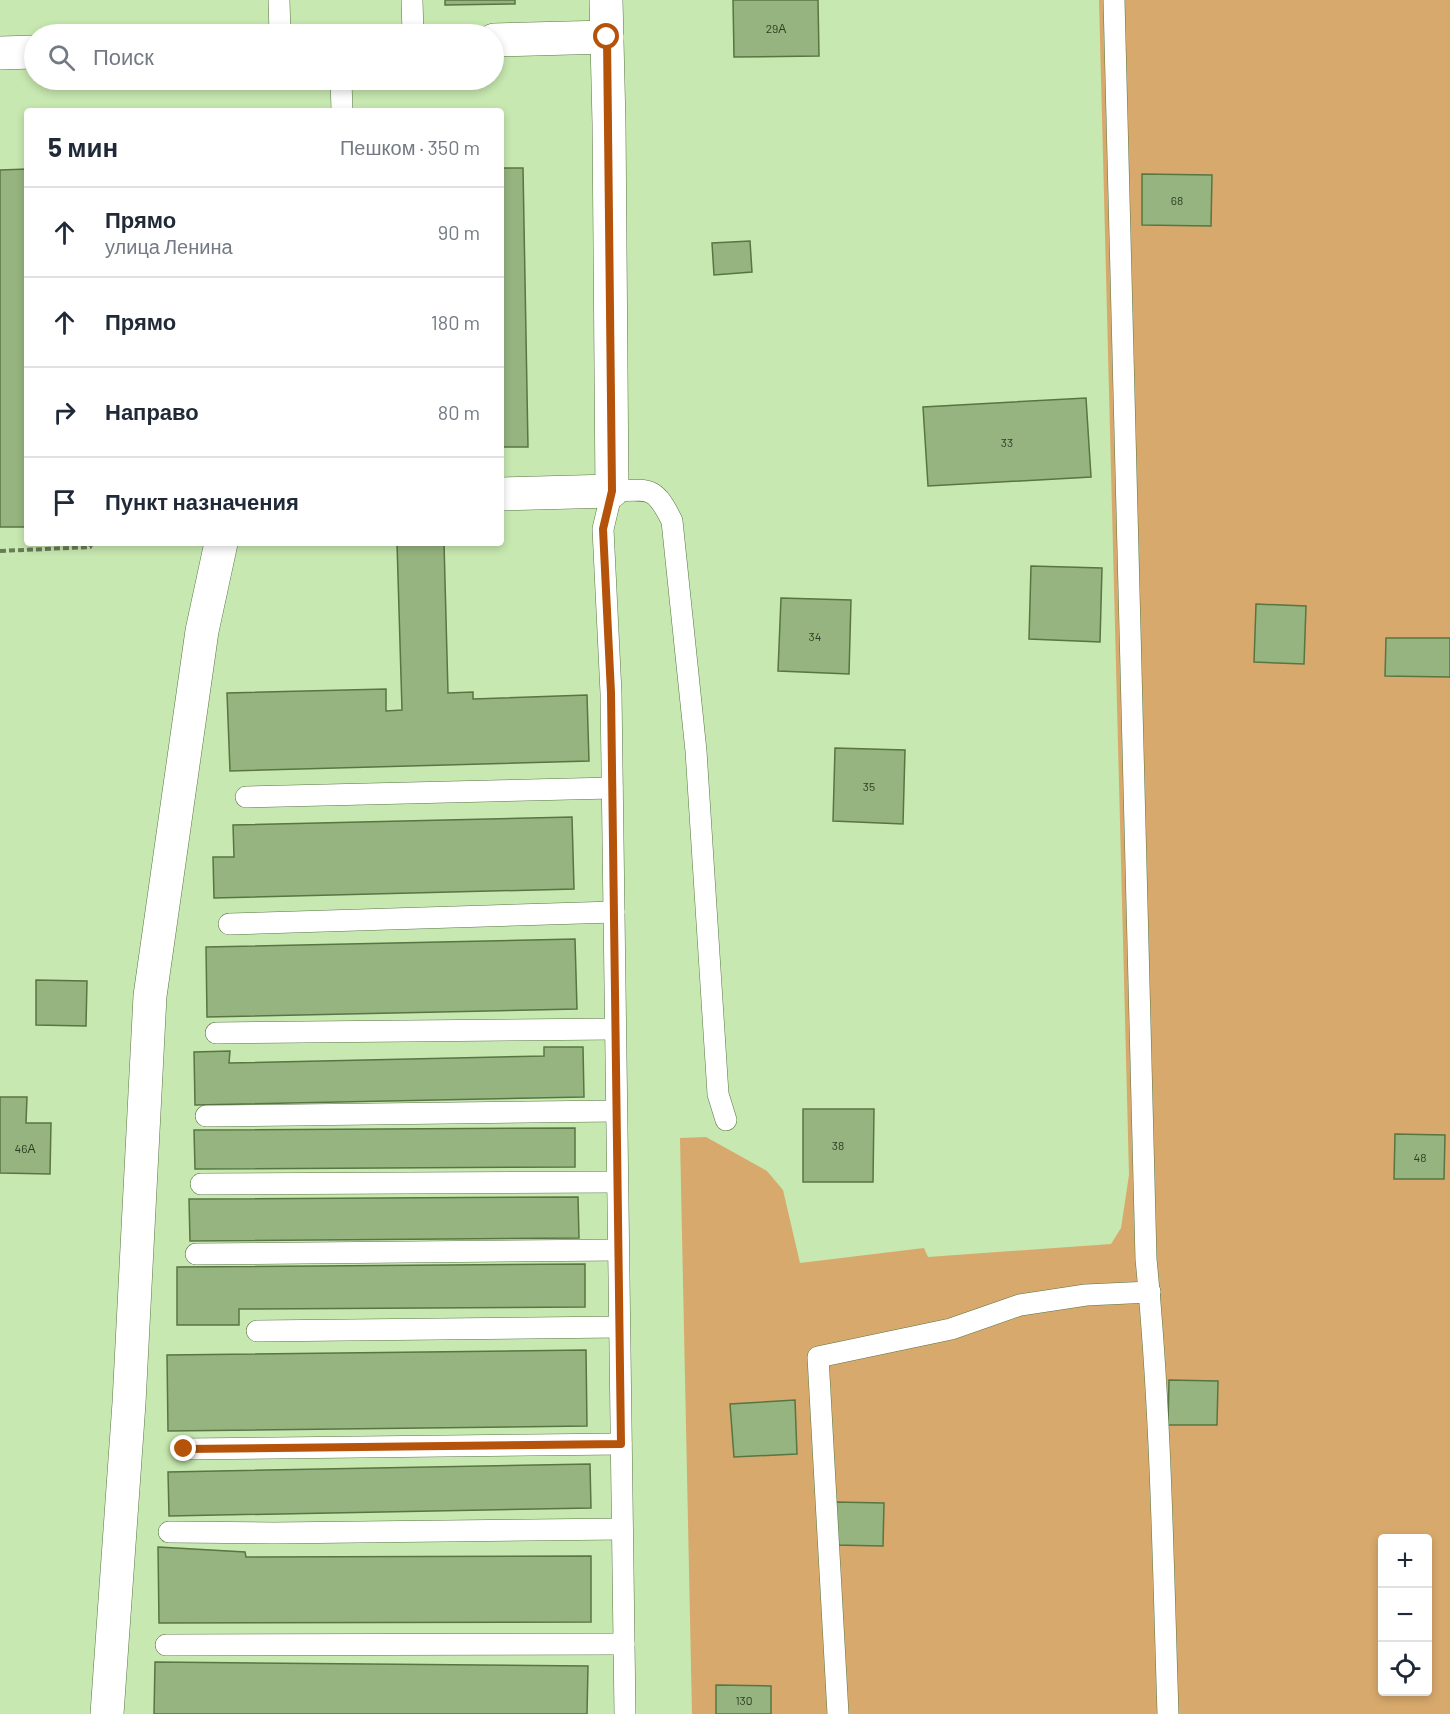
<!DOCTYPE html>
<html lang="ru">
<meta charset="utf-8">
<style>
body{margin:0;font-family:Barlow,sans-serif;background:#f2f2f3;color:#1f2937}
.controls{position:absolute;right:18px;bottom:18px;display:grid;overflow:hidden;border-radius:6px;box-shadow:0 3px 9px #0003}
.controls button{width:54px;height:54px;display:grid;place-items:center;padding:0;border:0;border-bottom:2px solid #e0e1e3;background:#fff;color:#1f2937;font:30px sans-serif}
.stop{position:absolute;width:18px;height:18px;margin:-14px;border:4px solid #b45309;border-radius:50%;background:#fff}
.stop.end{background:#b45309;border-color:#fff;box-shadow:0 2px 6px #0008}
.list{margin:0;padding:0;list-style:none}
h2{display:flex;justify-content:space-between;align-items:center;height:78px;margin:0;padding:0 24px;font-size:26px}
h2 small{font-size:20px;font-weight:400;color:#747a83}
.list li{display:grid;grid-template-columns:39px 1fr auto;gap:18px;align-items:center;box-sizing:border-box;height:90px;padding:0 24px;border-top:2px solid #e0e1e3}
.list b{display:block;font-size:22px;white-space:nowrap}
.list p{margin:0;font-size:20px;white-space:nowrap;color:#747a83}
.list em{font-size:20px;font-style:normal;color:#747a83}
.icon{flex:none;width:33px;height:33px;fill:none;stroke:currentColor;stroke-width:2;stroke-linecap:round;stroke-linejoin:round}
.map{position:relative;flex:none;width:1450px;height:1714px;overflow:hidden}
.search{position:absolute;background:#fff;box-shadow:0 3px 9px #0003;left:24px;top:24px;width:480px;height:66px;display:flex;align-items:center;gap:15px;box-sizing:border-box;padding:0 21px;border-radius:33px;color:#747a83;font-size:22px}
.panel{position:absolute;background:#fff;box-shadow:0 3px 9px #0003;left:24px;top:108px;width:480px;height:438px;border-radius:6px}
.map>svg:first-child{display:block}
</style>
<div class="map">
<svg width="1450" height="1714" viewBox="0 0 1450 1714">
<rect width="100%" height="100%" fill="#c7e8b0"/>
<path fill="#d8a96c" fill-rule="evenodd" d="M1099 0H1450V1714H692L680 1138 706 1137 767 1171 783 1190 800 1263 924 1248 928 1257 1111 1244 1121 1228 1129 1175ZM1382 1538H1428V1692H1382Z"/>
<g fill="#95b47f" stroke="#587542" stroke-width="1.5">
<polygon points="445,0 515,0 515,4 445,5"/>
<polygon points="733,0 818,0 819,56 734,57"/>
<polygon points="501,168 523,168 528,447 501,447"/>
<polygon points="27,169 27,527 0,527 0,170"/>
<polygon points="1142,174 1212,175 1211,226 1142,225"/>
<polygon points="750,241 752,272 714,275 712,243"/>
<polygon points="1086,398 1091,477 928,486 923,407"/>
<polygon points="397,543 444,543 448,693 473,692 473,699 587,695 589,761 230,771 227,693 386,689 386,711 402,710"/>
<polygon points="1031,566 1102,568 1100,642 1029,639"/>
<polygon points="781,598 851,600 849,674 778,671"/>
<polygon points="1256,604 1306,606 1304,664 1254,662"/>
<polygon points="1386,638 1450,638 1450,677 1385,676"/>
<polygon points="835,748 905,750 903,824 833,821"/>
<polygon points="572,817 574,889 214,898 213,857 234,857 233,825"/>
<polygon points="575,939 577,1009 207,1017 206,947"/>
<polygon points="36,980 87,981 86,1026 36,1025"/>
<polygon points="544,1047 583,1047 584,1097 195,1105 194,1052 230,1051 229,1063 544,1056"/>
<polygon points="0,1097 27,1097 26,1123 51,1123 50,1174 0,1173"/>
<polygon points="803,1109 874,1109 873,1182 803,1182"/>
<polygon points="575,1128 575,1167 195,1169 194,1130"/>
<polygon points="1395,1134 1445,1135 1444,1179 1394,1179"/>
<polygon points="578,1197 579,1238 190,1241 189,1199"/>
<polygon points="585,1264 585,1307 239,1309 239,1325 177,1325 177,1267"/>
<polygon points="586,1350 587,1426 168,1431 167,1355"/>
<polygon points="1169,1380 1218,1381 1217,1425 1168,1425"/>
<polygon points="795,1400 797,1454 734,1457 730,1404"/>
<polygon points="590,1464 591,1508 169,1516 168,1472"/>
<polygon points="835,1502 884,1503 883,1546 834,1545"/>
<polygon points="158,1547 245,1552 246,1557 591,1556 591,1622 159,1623"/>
<polygon points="155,1662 588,1666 587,1714 154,1714"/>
<polygon points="716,1685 771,1686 771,1714 716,1714"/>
</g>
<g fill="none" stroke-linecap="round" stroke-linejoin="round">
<defs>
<g id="service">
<polyline points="279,0 280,34"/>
<polyline points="412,0 413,34"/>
<path d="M1114 0 1146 1259C1161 1410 1163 1562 1168 1714"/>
<polyline points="341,80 342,111"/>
<polyline points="246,797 612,788"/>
<polyline points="229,924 614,912"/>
<polyline points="216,1033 615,1029"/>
<polyline points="206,1116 616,1111"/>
<polyline points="201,1184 617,1182"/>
<polyline points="196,1254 618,1250"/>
<polyline points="257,1331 619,1327"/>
<polyline points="184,1449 621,1444"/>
<polyline points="169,1532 274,1533 622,1529"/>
<polyline points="166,1645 624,1644"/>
<path d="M625 1714 611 693 603 529 612 491C650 490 654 485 672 521L696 751 718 1094 726 1120"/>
<polyline points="838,1714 818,1357 951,1329 1020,1305 1086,1295 1150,1292"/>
</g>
<g id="minor">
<polyline points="494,40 607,37"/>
<polyline points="0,53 34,52"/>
<polyline points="501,494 612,491 609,123 606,0"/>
<polyline points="107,1714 129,1403 150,996 202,631 221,543"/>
</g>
</defs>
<use href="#service" stroke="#597644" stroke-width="22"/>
<use href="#minor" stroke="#597644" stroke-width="34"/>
<polyline stroke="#677d58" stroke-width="4" stroke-dasharray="6 3" stroke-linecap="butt" points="0,551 90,547 92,543"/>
<use href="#service" stroke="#fff" stroke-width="21"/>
<use href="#minor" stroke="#fff" stroke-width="33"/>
</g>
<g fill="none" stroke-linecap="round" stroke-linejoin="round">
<polyline stroke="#b45309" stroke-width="8" points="184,1449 621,1444 611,693 603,529 612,491 607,37"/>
</g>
<g text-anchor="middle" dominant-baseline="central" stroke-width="4.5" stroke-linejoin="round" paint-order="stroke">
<g font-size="12" fill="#2e3e22">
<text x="776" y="28">29А</text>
<text x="1177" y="200">68</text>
<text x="1007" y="442">33</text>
<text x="815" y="636">34</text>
<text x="869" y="786">35</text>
<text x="838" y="1145">38</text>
<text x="25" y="1148">46А</text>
<text x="1420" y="1157">48</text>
<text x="744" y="1700">130</text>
</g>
</g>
</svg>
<div class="controls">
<button>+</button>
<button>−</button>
<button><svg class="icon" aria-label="locate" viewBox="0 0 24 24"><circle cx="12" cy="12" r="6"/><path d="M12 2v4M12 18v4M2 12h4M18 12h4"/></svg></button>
</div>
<div class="stop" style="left:607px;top:37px"></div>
<div class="stop end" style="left:184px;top:1449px"></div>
<div class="search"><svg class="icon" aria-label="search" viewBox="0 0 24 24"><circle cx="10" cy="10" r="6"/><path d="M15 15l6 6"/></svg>Поиск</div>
<section class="panel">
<h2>5 мин<small>Пешком · 350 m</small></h2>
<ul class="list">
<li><svg class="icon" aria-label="ahead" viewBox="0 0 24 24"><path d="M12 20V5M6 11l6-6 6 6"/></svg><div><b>Прямо</b><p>улица Ленина</p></div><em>90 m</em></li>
<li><svg class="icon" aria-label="ahead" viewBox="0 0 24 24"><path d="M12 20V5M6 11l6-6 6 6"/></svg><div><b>Прямо</b></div><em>180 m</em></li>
<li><svg class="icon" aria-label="right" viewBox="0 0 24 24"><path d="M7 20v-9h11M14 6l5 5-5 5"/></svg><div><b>Направо</b></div><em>80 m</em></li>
<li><svg class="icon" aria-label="arrive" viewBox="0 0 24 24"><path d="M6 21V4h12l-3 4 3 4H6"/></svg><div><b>Пункт назначения</b></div></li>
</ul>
</section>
</div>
